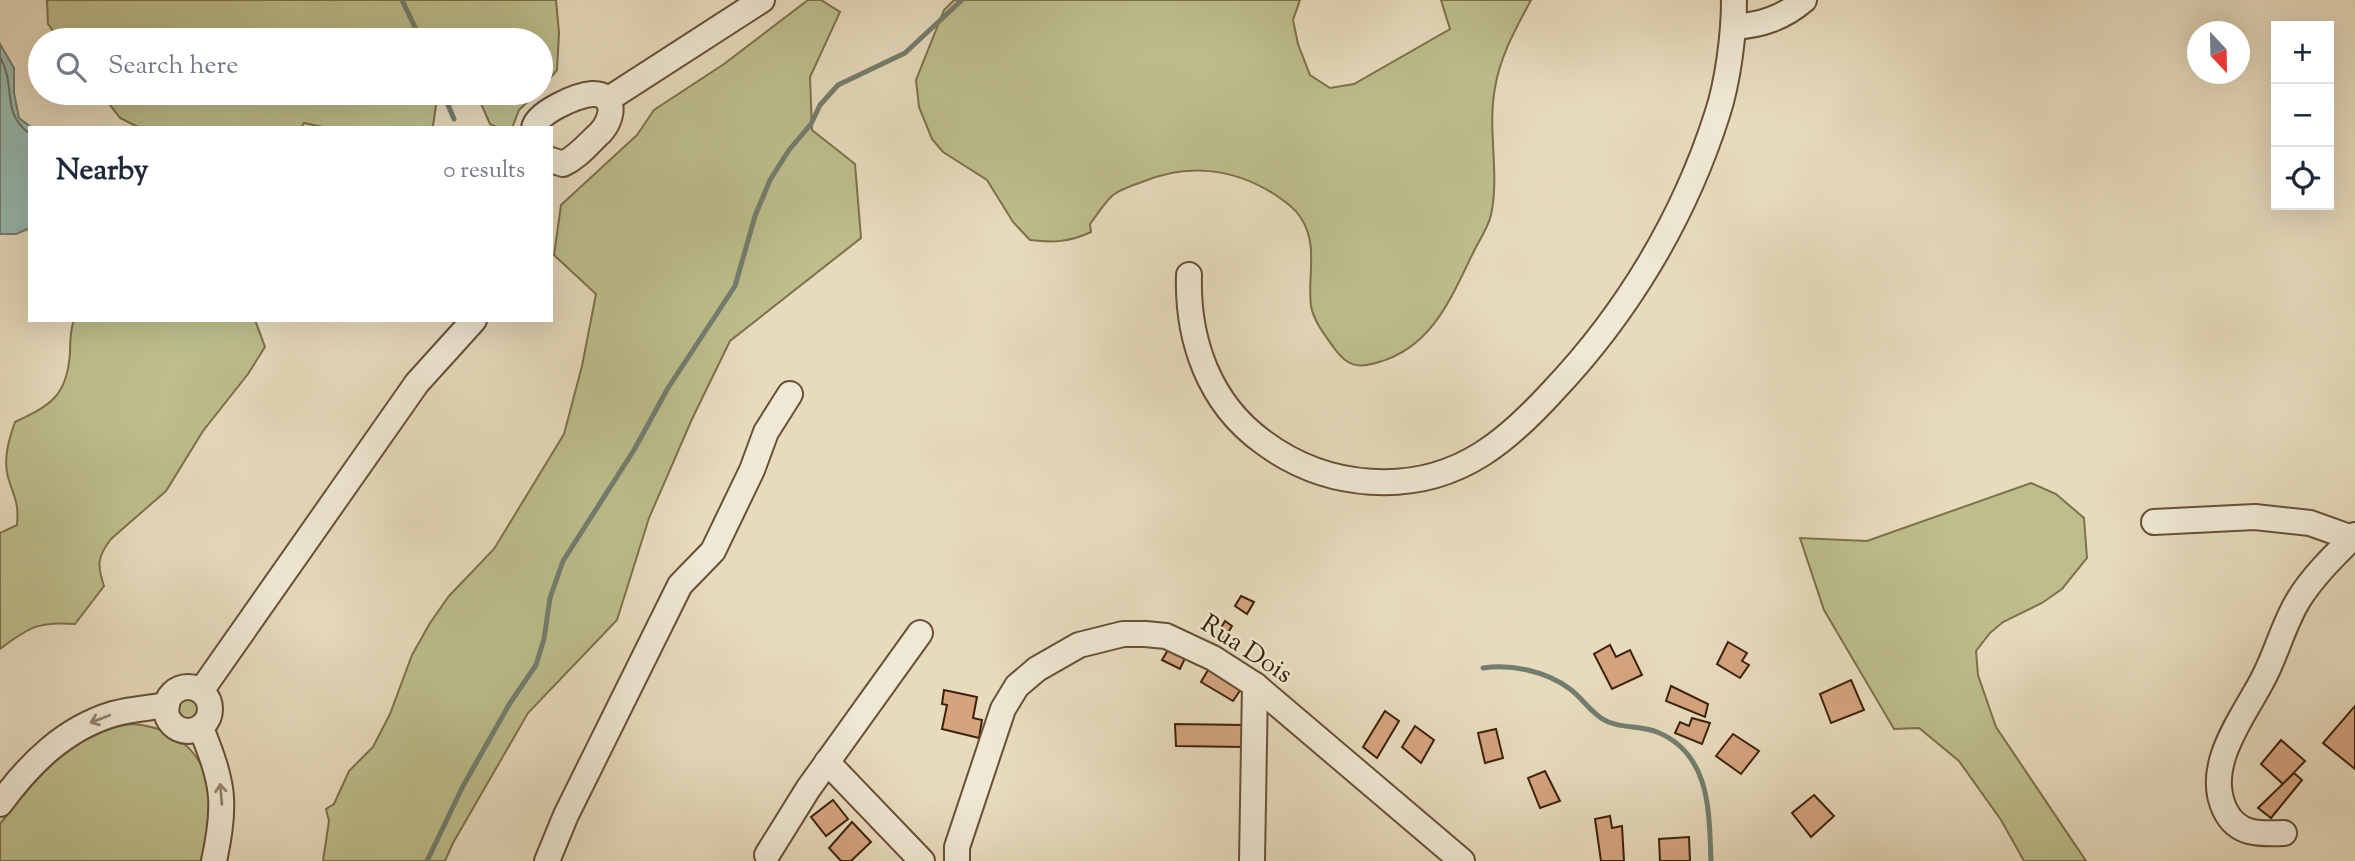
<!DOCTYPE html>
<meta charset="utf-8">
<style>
body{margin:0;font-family:"Sorts Mill Goudy",serif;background:#f6f6f7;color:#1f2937}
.controls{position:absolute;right:21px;top:21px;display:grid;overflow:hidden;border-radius:0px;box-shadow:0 7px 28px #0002}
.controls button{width:63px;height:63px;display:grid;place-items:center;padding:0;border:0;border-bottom:2px solid #e0e1e3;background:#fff;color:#1f2937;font:35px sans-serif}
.compass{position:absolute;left:2187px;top:21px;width:63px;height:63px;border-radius:50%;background:#fff;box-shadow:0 7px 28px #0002;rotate:158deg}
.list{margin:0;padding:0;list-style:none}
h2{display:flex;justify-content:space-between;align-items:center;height:91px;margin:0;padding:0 28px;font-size:30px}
h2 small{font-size:23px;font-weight:400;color:#747a83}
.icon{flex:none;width:38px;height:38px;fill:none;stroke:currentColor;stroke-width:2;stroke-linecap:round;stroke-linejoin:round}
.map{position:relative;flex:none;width:2355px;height:861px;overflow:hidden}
.search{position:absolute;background:#fff;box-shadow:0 7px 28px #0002;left:28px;top:28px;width:525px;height:77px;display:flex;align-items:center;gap:18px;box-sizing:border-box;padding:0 24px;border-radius:38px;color:#747a83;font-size:26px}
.panel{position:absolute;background:#fff;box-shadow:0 7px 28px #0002;left:28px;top:126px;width:525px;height:196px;border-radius:0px}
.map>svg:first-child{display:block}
</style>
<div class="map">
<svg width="2355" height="861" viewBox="0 0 2355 861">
<rect width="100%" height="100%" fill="#e7dbbd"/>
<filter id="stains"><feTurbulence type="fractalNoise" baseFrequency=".00286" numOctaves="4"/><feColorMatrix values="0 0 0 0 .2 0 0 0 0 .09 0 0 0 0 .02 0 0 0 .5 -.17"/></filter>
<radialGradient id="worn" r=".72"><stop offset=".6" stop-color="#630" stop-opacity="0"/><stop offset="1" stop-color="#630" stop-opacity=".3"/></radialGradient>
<g fill="#bdbe8c" stroke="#7e704a" stroke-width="2">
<polygon points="47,0 556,0 559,33 557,70 541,89 541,40 59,40 48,24"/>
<polygon points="808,0 821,0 840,12 810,77 812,130 855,164 861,238 730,341 692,419 649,518 617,620 528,713 453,843 445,861 323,861 329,821 326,809 334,804 349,771 373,747 390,714 412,655 430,623 449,596 494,549 564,434 582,366 596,294 554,255 561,205 637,135 654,110 724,64"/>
<path d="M954 0H1300L1293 20 1298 44 1310 75 1330 88 1354 84 1450 29 1441 0H1531C1516 28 1500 56 1495 88 1487 129 1500 174 1491 215 1488 227 1481 238 1475 249 1452 295 1434 346 1379 362 1357 369 1347 366 1334 348 1325 335 1314 322 1311 306 1307 276 1319 246 1301 218 1295 208 1284 201 1274 194 1233 168 1187 163 1142 182 1133 185 1121 189 1113 195 1104 203 1097 215 1090 224L1091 232C1070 242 1053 243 1030 240L1013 222 987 180 943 152 932 139 919 107 916 80 944 10Z"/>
<polygon points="101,93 443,93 437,99 433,126 429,128 327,128 304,123 301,128 140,128 120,118"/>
<polygon points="472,93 537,93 519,110 512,128 498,128 490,124 479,99"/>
<path d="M74 320H255L265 347 248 374 203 431 166 491 111 539C97 557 97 565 104 586L75 624C39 621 29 627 0 649V533L17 525C19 501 14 498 8 477 3 459 9 439 15 422 51 405 67 396 70 353 70 342 70 330 74 320Z"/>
<polygon points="2031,483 2056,494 2084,518 2087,558 2062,589 2042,603 2003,622 1990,633 1976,651 1978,675 1996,727 2086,861 2024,861 2001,820 1959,761 1919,728 1894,729 1824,610 1800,538 1867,541"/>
<circle cx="188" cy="709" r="15"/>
<path d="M132 724C176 727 204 753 213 797 215 811 207 845 205 861H0V824C33 781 75 730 132 724Z"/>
</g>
<polygon fill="#97bbb1" stroke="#737d6e" stroke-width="2" points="0,44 14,68 14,93 19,118 32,128 30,128 30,228 16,234 0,234"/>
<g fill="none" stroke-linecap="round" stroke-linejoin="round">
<path stroke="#6a6e5d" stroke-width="2" d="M0 57C17 87 0 112 30 134"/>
<g stroke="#737d6e" stroke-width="5">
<polyline points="402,0 421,40"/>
<polyline points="443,93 454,119"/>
<path d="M1483 668C1512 664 1546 671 1570 689 1581 697 1589 710 1601 718 1617 729 1639 725 1657 732 1711 754 1709 812 1711 861"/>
<polyline points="427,861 463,786 510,703 536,665 544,639 550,598 563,561 634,450 668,388 735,286 755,216 770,180 789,150 811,124 820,105 838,85 905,53 962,0"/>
</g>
</g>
<g fill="#d4a47f" stroke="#3e2109" stroke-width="2">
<polygon points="1241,596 1254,602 1247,614 1235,606"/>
<polygon points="1225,621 1232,626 1224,639 1217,635"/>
<polygon points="1728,642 1747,653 1742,661 1749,665 1740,678 1717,664"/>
<polygon points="1610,645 1616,657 1630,650 1642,675 1612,689 1594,654"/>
<polygon points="1169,648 1186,656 1180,669 1162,660"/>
<polygon points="1208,670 1241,689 1233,701 1201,682"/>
<polygon points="1851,680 1864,710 1831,723 1820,694"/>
<polygon points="1671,686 1708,704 1705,717 1666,701"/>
<polygon points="944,690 977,697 973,718 982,720 979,738 942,729 947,705 942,704"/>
<polygon points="2355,706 2355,769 2323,743"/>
<polygon points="1385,711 1399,721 1377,758 1363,747"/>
<polygon points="1692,718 1710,723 1702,744 1675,733 1680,722 1689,726"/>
<polygon points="1175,724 1243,725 1243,747 1176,746"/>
<polygon points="1415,726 1434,740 1421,763 1402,747"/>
<polygon points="1496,729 1503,758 1485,763 1478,733"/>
<polygon points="1733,734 1759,751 1741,774 1716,756"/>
<polygon points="2281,740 2305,761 2283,784 2261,764"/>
<polygon points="1545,771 1560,801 1540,808 1528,778"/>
<polygon points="2294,773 2302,780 2271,818 2258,808"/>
<polygon points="1814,795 1834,816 1811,837 1792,813"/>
<polygon points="833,800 848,819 826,836 811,817"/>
<polygon points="1610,816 1612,828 1622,826 1624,861 1601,861 1595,819"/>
<polygon points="852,822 871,842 851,861 841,861 829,848"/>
<polygon points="1689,837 1690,861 1660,861 1659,839"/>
</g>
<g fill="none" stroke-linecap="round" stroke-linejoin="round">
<defs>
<g id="minor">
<path d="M1734 27C1761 25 1783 18 1804 0"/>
<polyline points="607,100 762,0"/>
<path d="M534 128C536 113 577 95 592 94 618 93 613 120 600 133 588 144 578 157 563 164L551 160"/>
<path d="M1189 275C1187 340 1209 403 1263 442 1326 489 1414 497 1482 454 1509 437 1532 414 1553 391 1627 313 1684 218 1717 115 1728 82 1734 34 1734 0"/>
<polyline points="2154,522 2255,517 2310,523 2352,538"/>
<circle cx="188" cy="709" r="22"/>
<polyline points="201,691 417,383 474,320"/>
<path d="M201 728C223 783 227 802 214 861"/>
<polyline points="827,762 922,861"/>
<path d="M0 804C29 764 64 729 113 714 130 709 149 708 167 705"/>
<path d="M2284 833C2259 834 2237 835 2225 810 2203 765 2245 715 2264 677 2277 652 2284 623 2299 599 2314 575 2335 555 2355 535"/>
<polyline points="767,855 808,789 920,633"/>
<polyline points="547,861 566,815 680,585 713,551 752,470 766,432 790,394"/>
<polyline points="957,861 957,847 1003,709 1017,686 1037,669 1079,645 1123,634 1145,634 1166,636 1213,658 1255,685 1462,861"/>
<polyline points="1252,861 1255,685"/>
</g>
</defs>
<use href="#minor" stroke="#685036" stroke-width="28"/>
<use href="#minor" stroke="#efe8d4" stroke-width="24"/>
</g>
<defs><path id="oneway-shaft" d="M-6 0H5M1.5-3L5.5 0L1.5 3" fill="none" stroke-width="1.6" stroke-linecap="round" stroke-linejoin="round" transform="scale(1.75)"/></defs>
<g stroke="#96846e">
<use href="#oneway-shaft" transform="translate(100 719) rotate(159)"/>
<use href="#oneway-shaft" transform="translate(221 794) rotate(-95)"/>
</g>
<g text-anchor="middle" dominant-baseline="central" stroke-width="5" stroke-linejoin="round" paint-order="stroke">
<g font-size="26" fill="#3e2109" stroke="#efe8d4">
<text transform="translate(1246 650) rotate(33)">Rua Dois</text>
</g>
</g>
<rect width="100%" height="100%" filter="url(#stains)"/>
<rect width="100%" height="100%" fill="url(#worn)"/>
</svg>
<div class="controls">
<button>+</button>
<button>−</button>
<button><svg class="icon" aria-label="locate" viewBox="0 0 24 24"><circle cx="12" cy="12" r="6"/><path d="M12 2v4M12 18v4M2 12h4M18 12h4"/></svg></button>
</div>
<svg class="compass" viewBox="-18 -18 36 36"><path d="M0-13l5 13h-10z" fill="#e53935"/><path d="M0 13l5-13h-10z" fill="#747a83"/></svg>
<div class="search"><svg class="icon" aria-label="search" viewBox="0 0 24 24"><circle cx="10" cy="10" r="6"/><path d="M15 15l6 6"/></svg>Search here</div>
<section class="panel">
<h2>Nearby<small>0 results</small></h2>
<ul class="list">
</ul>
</section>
</div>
